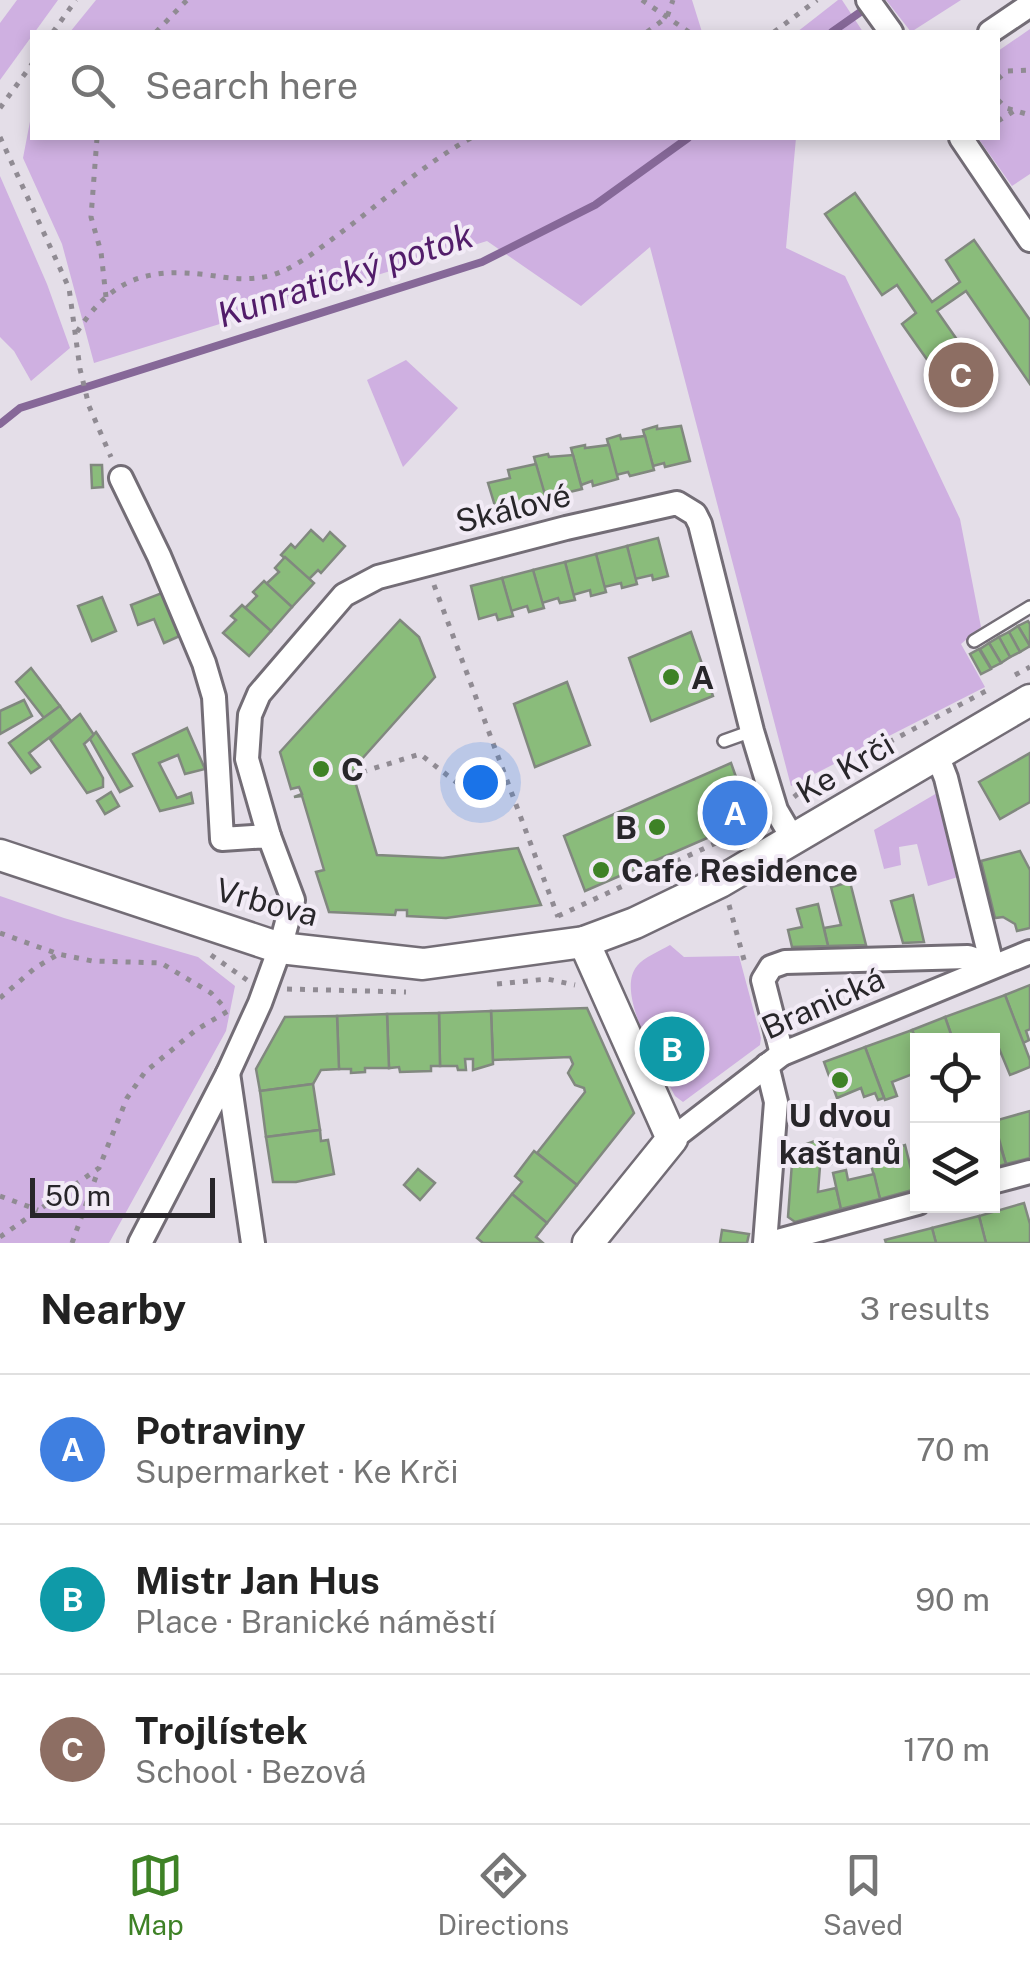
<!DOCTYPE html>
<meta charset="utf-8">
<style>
body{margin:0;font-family:"Public Sans",sans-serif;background:#f2f2f2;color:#222}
.controls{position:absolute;right:30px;bottom:30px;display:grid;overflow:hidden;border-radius:0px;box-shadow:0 5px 15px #0003}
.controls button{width:90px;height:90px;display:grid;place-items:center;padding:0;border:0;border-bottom:2px solid #e0e0e0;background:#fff;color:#222;font:50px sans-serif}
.scale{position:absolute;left:30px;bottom:25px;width:185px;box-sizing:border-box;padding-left:10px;border:5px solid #28262a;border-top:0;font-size:28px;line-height:35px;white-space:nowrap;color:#28262a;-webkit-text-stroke:8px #f2ebf6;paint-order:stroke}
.you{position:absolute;left:480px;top:782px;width:35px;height:35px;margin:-25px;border:8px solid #fff;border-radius:50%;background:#1a73e8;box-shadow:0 0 0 15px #1a73e833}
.badge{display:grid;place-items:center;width:65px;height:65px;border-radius:50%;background:#3e8226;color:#fff;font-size:32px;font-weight:700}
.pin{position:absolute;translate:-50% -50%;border:5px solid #fff;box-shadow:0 2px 10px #0006}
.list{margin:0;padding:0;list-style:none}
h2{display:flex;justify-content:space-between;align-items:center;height:130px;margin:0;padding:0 40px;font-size:42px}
h2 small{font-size:32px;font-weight:400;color:#767676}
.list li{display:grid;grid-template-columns:65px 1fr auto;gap:30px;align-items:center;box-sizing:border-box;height:150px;padding:0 40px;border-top:2px solid #e0e0e0}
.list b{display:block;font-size:38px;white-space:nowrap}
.list p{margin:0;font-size:32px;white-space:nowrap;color:#767676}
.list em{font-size:32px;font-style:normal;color:#767676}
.icon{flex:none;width:55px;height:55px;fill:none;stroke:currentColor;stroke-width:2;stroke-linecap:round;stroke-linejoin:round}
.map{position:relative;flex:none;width:1030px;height:1243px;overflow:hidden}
.search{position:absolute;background:#fff;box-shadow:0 5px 15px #0003;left:30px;right:30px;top:30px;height:110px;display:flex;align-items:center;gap:25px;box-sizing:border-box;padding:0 35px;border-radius:0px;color:#767676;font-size:38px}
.sheet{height:580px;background:#fff}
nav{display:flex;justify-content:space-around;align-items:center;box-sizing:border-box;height:140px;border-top:2px solid #e0e0e0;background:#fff;font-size:28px;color:#767676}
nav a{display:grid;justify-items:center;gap:5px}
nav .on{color:#3e8226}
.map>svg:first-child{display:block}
</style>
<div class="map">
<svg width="1030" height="1243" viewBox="0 0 1030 1243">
<rect width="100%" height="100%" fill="#e4dee8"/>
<g fill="#cfb0e1">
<polygon points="17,0 58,0 0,80 0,23"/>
<polygon points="96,0 692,0 702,32 70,32"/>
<polygon points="838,0 842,0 863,32 797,32"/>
<polygon points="886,0 961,0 911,32"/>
<polygon points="1030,29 1030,174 1012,186 978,138 998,138 998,51"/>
<polygon points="32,111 32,138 796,138 786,248 845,276 960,519 981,627 961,644 985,687 791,786 650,247 581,306 487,241 94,363 62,244 23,158"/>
<polygon points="0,176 47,284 70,348 31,381 14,351 0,337"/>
<polygon points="406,360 458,408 403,467 367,380"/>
<polygon points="937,793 958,877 928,886 917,844 899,847 901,865 884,869 874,830"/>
<polygon points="0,896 64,918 198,957 235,986 226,1031 109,1243 0,1243"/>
<path d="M670 945 684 957 739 956 761 1038 760 1045 683 1102 675 1096C661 1068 614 993 637 966 644 957 660 951 670 945Z"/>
</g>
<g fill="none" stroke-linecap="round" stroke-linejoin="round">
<g stroke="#866898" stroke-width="8">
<polyline points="832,32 869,6"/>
<polyline points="0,424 20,408 482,262 595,205 688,138"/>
</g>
</g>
<g fill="#8abc7b" stroke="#81887f" stroke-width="2.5">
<polygon points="855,193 932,302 960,282 946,260 974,240 1030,320 1030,384 966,291 937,311 988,384 959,405 902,324 916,313 897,285 882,295 825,214"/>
<polygon points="657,426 657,429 681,426 690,461 665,467 664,463 653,466 643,430"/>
<polygon points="620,435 621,439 645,436 654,470 630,476 628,472 616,475 607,439"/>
<polygon points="585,445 585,448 609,445 618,479 593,486 592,481 581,485 571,448"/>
<polygon points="548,454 549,457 573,455 582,489 557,495 556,491 544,494 534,457"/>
<polygon points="536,464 546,498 518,505 516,501 495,506 488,483 510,478 508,470"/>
<polygon points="91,465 102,465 103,487 92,488"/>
<polygon points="311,530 323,541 330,532 345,546 321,573 318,570 309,579 281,555 291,544 295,548"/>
<polygon points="658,538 668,576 653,580 652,575 635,579 627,546"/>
<polygon points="627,546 637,584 622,588 621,583 604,587 596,554"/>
<polygon points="596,554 606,592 591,596 590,590 573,595 565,562"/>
<polygon points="285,557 314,583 292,607 266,584 279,572 275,568"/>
<polygon points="565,562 575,600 560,603 558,598 542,603 533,570"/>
<polygon points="533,570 544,608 529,612 527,606 511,611 502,578"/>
<polygon points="502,578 513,616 498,620 496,614 479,619 471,586"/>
<polygon points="264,581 292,607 271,631 245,608 257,596 253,592"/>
<polygon points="167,591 184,634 164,643 154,619 138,625 131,605"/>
<polygon points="102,597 116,631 92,641 78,606"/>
<polygon points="242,605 271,631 249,656 223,633 236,620 231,616"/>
<polygon points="400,620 419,637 435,677 361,760 363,768 352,771 377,855 443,858 518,848 541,905 446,918 407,916 407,910 396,910 395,915 329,912 316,872 324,870 302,796 294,797 302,794 299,787 291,789 280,752"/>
<polygon points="1028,621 1030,624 1030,646 1018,626"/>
<polygon points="1018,626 1030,646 1020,652 1009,632"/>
<polygon points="691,632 713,696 651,721 629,658"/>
<polygon points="1009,632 1020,652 1010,657 999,637"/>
<polygon points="999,637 1010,657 1001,663 989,643"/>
<polygon points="989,643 1001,663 991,668 980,649"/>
<polygon points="979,649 991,669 981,674 970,654"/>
<polygon points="31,668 60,706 44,718 16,682"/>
<polygon points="567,682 590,745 535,767 514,704"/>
<polygon points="24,700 32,716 0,734 0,711"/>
<polygon points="60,706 71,721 29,753 40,767 31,773 9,743"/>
<polygon points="80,714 94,735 84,744 103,778 103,787 87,793 50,739"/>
<polygon points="187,728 205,769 185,774 178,755 159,763 177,798 191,793 193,803 160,811 133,754"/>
<polygon points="96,732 132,786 120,792 90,739"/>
<polygon points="1030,753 1030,802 1000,819 979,782"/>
<polygon points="731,763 751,819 585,891 564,836"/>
<polygon points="111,792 119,806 105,814 97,801"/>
<polygon points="1020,851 1030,870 1030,928 1017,931 1015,924 1003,917 995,918 981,861"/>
<polygon points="850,882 866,945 828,946 824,928 841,925 831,887"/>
<polygon points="913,895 924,942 903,943 891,901"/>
<polygon points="818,904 828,946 792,947 788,930 802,927 797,909"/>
<polygon points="1030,985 1030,1029 1026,1031 1029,1040 1023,1043 1005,995"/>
<polygon points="1005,995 1030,1060 1030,1067 1010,1075 998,1046 992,1048 992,1040 953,1040 945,1017"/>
<polygon points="587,1008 634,1113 577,1185 537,1153 585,1092 584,1088 575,1085 568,1073 573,1064 570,1057 493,1060 491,1011"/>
<polygon points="491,1011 493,1064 473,1070 473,1059 465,1059 466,1070 458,1070 457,1066 440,1066 439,1013"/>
<polygon points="439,1013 440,1066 431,1066 431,1071 400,1072 399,1067 389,1068 387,1014"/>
<polygon points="387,1014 389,1068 365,1068 365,1072 351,1073 351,1069 339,1069 337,1016"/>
<polygon points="337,1016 339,1069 321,1070 313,1084 260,1091 256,1069 285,1017"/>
<polygon points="945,1017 953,1040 918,1040 918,1044 912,1030"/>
<polygon points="912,1030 918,1044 918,1072 892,1082 897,1096 885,1100 865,1047"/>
<polygon points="865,1047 884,1098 878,1100 875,1093 864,1097 861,1088 837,1098 824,1062"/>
<polygon points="313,1084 320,1130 266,1137 260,1091"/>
<polygon points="1030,1111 1030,1158 1006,1164 994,1121"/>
<polygon points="992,1121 1006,1164 992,1168"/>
<polygon points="320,1130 321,1141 328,1140 334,1174 296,1182 273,1182 266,1137"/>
<polygon points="820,1139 826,1141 831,1164 820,1166 818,1192 836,1188 841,1209 795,1222 788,1217 793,1149"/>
<polygon points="905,1145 916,1189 880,1199 870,1161 889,1156 887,1150"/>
<polygon points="534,1151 577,1185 547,1223 512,1194 522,1182 515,1176"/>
<polygon points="418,1169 435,1183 420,1200 404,1185"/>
<polygon points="846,1170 848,1180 874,1174 880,1199 841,1209 833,1173"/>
<polygon points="512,1194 547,1223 536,1237 543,1243 483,1243 477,1238"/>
<polygon points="1024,1203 1030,1224 1030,1243 986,1243 979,1216"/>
<polygon points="979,1216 986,1243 936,1243 932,1228"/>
<polygon points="932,1228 936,1243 886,1243 885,1240"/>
<polygon points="722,1230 749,1234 747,1243 720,1243"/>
</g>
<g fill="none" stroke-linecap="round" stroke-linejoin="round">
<defs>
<g id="lane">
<polyline points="974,641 1030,607"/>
<polyline points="724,741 752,731"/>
</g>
<g id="street">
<polyline points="868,0 891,32"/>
<polyline points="990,32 1030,5"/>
<polyline points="961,138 1030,240"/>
<polyline points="121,478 159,556 204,663 214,697 222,839 269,836 293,900 280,948 260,1003 228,1073 140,1243"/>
<polyline points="937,755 946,778 992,965"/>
<polyline points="269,836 247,759 250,715 259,694 344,595 378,577 566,528 677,503 695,514 700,524 752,731 776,810 793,839"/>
<polyline points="782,1054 763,980 771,967 785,962 968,957 992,965"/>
<polyline points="228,1073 253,1243"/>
<polyline points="672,1139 782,1054 1030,952"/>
<polyline points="992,1182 1030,1172"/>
<polyline points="765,1243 776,1102 767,1065"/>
<polyline points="770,1243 918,1203"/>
</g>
<g id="secondary">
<polyline points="0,855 280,948 423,964 584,942 635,923 720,882 1030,700"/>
<polyline points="584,942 672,1139 588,1243"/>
</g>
</defs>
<use href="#lane" stroke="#736d76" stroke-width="16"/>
<use href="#street" stroke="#736d76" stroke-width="28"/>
<use href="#secondary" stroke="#736d76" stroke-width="35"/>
<g stroke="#908b93" stroke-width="5" stroke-dasharray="5 8" stroke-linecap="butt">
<polyline points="642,0 689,32"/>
<polyline points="53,32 76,0"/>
<polyline points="156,32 187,0"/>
<polyline points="647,32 667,17 673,0"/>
<polyline points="774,32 817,0"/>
<polyline points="998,79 1007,71 1030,70"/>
<polyline points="998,100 1006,108 1030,115"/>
<polyline points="0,108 32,64"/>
<polyline points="998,121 1014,111"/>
<polyline points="0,137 69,288 80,369 89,406 111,457"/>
<polyline points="97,138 91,217 101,252 106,297"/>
<path d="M77 332C111 279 147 267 208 275 229 278 247 281 269 276 292 270 315 252 335 237 380 204 422 165 471 138"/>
<polyline points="434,585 558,917"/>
<polyline points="1015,675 1030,667"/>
<polyline points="889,742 988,690"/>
<polyline points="362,772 420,754 474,796 508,783"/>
<polyline points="794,797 807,786"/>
<polyline points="729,905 746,967"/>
<polyline points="558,916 757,824"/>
<polyline points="0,933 58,954 92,961 161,963 211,993 227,1010"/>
<polyline points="211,955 247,980"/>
<polyline points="497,984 547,979 575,985"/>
<polyline points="287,989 406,992"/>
<polyline points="0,998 35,968 57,955"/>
<polyline points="0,1196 38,1210"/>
<polyline points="0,1237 99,1168 127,1098 145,1072 196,1030 233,1008"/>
<polyline points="72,1243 98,1171"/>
</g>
<use href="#lane" stroke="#fff" stroke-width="11"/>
<use href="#street" stroke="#fff" stroke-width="22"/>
<use href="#secondary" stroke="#fff" stroke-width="30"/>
</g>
<g fill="#3e8226" stroke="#f2ebf6" stroke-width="4">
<circle cx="671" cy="677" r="10"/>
<circle cx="321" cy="769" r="10"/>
<circle cx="657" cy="827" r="10"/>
<circle cx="601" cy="870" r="10"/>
<circle cx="840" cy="1080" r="10"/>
</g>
<g text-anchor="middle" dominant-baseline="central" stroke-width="8" stroke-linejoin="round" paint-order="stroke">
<g font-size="32" fill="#28262a" stroke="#f2ebf6">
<text transform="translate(513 508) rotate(-14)">Skálové</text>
<text transform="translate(845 768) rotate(-30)">Ke Krči</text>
<text transform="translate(267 902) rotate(15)">Vrbova</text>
<text transform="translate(823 1003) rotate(-24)">Branická</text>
</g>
<g font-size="32" font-weight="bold" fill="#28262a" stroke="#f2ebf6" text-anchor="start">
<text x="691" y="677">A</text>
<text x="341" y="769">C</text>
<text x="637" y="827" text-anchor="end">B</text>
<text x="621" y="870">Cafe Residence</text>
<text x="840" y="1115" text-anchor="middle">U dvou<tspan x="840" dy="37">kaštanů</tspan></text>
</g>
<g font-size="35" font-style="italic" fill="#521c6a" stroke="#f2ebf6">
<text transform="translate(345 275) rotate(-18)">Kunratický potok</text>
</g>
</g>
</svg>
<div class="controls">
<button><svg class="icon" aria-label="locate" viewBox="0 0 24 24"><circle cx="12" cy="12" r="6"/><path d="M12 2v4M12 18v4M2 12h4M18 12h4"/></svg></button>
<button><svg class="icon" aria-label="layers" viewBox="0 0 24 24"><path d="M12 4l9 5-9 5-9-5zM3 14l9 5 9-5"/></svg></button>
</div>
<div class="scale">50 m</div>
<div class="you"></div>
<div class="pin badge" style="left:735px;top:813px;background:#3f7fe0">A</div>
<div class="pin badge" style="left:672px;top:1049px;background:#0f9aa8">B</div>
<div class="pin badge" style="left:961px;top:375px;background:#8d6e63">C</div>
<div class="search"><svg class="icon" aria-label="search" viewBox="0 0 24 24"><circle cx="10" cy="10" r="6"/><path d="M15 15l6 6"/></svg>Search here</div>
</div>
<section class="sheet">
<h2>Nearby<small>3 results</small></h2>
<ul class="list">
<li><span class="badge" style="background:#3f7fe0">A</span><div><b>Potraviny</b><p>Supermarket · Ke Krči</p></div><em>70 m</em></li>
<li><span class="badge" style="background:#0f9aa8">B</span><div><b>Mistr Jan Hus</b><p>Place · Branické náměstí</p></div><em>90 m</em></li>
<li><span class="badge" style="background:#8d6e63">C</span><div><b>Trojlístek</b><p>School · Bezová</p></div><em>170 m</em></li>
</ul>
</section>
<nav>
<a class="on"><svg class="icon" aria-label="map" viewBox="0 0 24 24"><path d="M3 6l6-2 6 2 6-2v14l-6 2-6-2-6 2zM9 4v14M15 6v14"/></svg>Map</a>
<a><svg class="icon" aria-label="directions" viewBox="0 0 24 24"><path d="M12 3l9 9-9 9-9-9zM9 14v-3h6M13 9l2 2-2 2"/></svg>Directions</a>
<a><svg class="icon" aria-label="saved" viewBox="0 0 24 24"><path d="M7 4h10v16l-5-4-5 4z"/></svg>Saved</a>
</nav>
